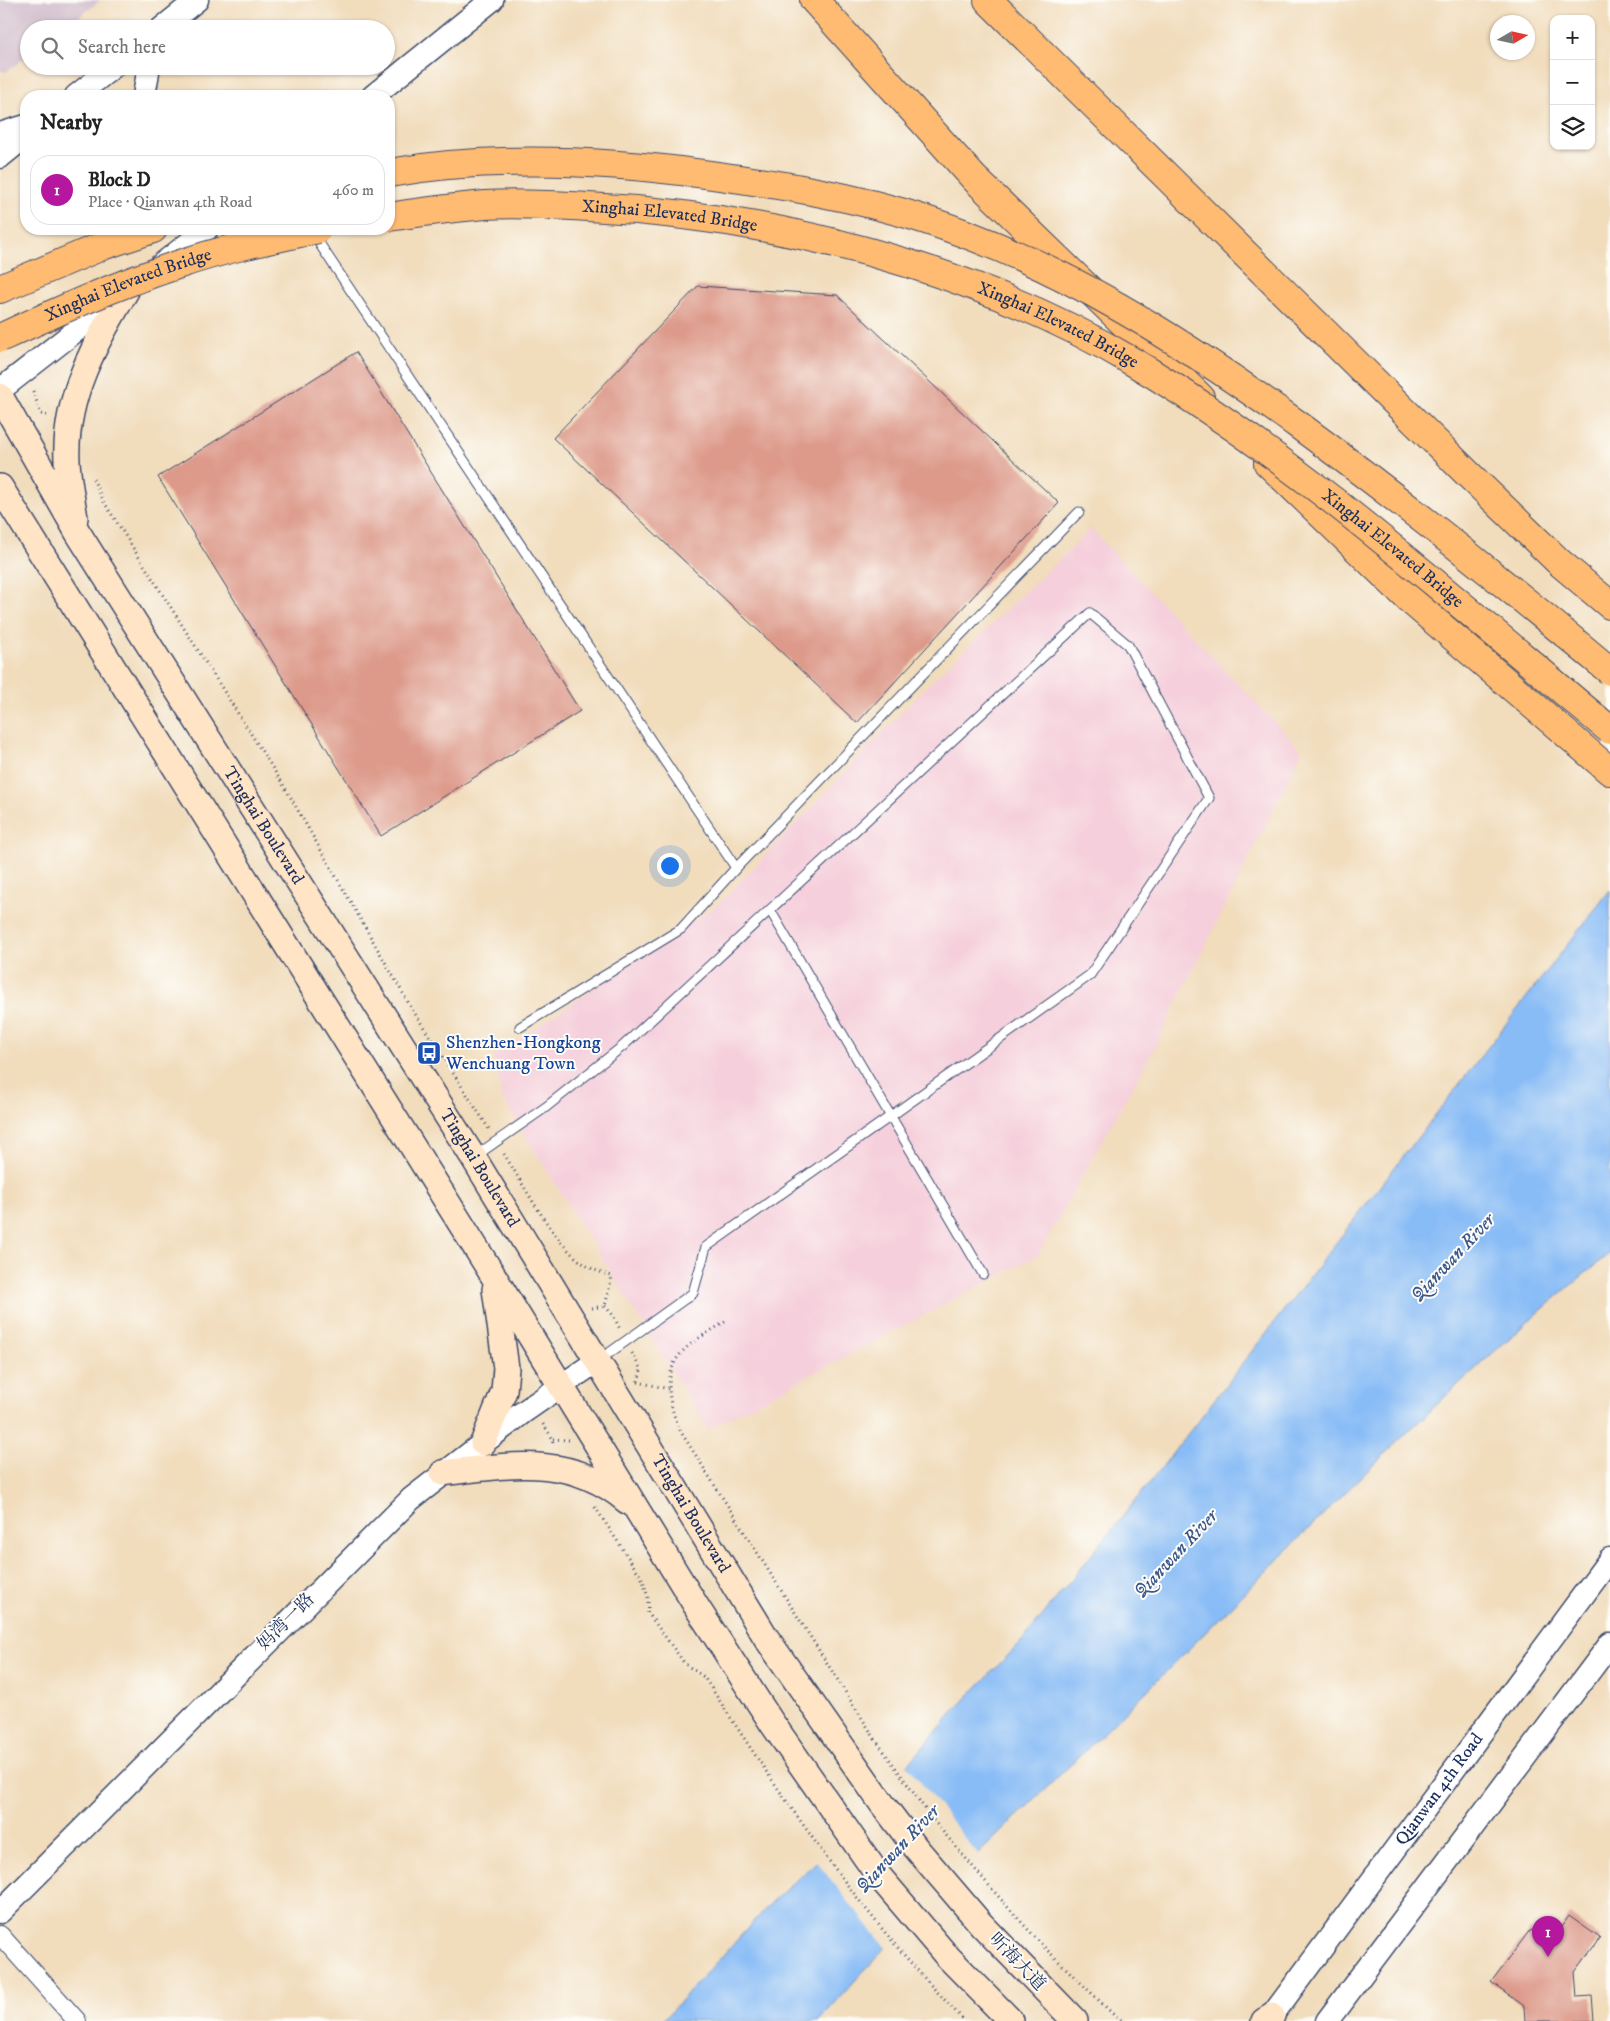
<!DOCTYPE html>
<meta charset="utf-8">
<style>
body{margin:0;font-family:"IM FELL DW Pica","Noto Serif SC",serif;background:#f6f6f6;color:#222}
.controls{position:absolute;right:15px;top:15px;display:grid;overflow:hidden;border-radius:10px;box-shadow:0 1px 4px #0004}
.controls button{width:45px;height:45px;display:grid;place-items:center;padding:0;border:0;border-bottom:1px solid #e0e0e0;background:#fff;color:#222;font:25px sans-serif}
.compass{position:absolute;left:1490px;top:15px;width:45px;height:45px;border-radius:50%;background:#fff;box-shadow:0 1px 4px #0004;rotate:81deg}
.you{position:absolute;left:669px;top:865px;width:18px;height:18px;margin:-12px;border:4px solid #fff;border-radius:50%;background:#1a73e8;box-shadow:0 0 0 8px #1a73e833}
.badge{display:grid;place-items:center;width:32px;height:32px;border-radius:50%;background:#b5179e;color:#fff;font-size:16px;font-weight:700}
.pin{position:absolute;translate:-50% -41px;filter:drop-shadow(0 1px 2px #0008)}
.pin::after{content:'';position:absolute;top:26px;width:18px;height:15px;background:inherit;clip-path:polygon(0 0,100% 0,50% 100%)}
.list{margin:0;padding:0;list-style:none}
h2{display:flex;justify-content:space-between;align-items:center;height:65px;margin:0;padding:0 20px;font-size:21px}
h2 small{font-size:16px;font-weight:400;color:#767676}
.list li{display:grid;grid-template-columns:32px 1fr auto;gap:15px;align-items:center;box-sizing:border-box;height:70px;margin:0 10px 10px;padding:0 10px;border:1px solid #e0e0e0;border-radius:20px}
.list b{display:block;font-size:19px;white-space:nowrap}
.list p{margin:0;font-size:16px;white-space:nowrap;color:#767676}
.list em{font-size:16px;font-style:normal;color:#767676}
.icon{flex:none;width:28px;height:28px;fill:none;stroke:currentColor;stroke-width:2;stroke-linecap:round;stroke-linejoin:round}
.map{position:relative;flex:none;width:1610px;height:2021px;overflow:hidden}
.search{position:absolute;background:#fff;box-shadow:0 1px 4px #0004;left:20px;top:20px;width:375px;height:55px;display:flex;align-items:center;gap:12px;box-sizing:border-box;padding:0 18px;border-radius:28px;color:#767676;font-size:19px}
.panel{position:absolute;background:#fff;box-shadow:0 1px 4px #0004;left:20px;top:90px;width:375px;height:145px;border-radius:20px}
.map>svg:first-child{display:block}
</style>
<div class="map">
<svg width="1610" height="2021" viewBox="0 0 1610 2021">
<rect width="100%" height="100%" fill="#fdfcf7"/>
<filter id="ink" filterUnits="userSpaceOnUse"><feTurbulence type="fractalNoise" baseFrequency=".02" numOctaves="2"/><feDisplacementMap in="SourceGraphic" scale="10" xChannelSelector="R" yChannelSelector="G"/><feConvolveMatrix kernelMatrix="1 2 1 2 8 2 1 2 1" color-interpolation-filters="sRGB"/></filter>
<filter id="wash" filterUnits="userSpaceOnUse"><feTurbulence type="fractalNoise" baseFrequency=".0096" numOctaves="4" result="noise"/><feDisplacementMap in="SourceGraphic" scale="20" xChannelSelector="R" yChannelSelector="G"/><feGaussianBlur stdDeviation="1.12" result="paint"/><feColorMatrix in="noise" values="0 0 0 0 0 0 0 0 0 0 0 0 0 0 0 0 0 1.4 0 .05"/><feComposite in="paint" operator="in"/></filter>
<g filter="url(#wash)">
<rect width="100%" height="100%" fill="#f1dcbb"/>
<polygon fill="#f5cfdb" points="1091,529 1302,751 1156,1045 1038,1255 708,1429 502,1098 494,1056 721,902 924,689"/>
<polygon fill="#d1bdcc" points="0,0 101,0 63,29 29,29 29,55 6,72 0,71"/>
<path fill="#88bcf6" stroke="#5276aa" d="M1610 890V1253C1446 1385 1300 1538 1151 1687 1039 1797 922 1902 819 2021H662L771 1903 856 1826 953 1712 1022 1641 1152 1480Z"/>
<polygon fill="#f1dcbb" points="906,1764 979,1856 887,1949 815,1860 854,1824"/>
<g id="blocks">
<g fill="#dd9a8a">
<polygon points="698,286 837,295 1059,503 857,723 553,438"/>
<polygon points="356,352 580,711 381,836 158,477"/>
<polygon points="1569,1916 1600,1938 1575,1972 1577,1997 1592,1996 1594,2021 1525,2021 1524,2006 1491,1982 1530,1930 1549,1944"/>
</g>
</g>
</g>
<g filter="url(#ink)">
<use href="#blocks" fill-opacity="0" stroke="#3b496c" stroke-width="1"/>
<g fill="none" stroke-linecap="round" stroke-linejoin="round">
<defs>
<g id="service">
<polyline points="313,234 736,868"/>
<polyline points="770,910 983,1274"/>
<polyline points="520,1027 681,929 736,868 1079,512"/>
<polyline points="474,1157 546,1107 623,1046 1090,613 1128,645 1209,798 1090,975 706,1247 693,1293 598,1361"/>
</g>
<polyline id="minor" points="0,1935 77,2021"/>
<g id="tertiary">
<polyline points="161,29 197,0"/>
<polyline points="76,96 114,66"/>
<polyline points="144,96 149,66"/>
<polyline points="373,96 492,0"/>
<polyline points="0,134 26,126"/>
<polyline points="0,157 26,136"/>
<polyline points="157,268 207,229"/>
<polyline points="0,390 124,293"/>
<polyline points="0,1912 411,1499 522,1413 597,1361"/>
<path id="s1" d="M1268 2021 1610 1559"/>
<polyline points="1327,2021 1610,1644"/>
</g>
<g id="secondary">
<path id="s2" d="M0 396 78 533 473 1157 767 1639 883 1805 916 1848 981 1924 1075 2021"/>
<polyline points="0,487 491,1272 698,1609 772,1723 878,1875 946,1955 1011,2021"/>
<path d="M75 518C72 499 68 480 67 461 64 397 95 344 126 291"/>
<polyline points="483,1443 504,1391 506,1368 495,1289"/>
<path d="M443 1473C510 1465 571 1453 627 1501"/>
<polyline points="1264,2021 1272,2016"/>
</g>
<g id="primary">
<polyline points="814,0 974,178 1200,397"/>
<polyline points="988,0 1468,474 1559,562 1610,605"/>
<polyline points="0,289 102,246 153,229"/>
<polyline points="1268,463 1408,598 1610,771"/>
</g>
</defs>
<use href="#service" stroke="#3b496c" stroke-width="11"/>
<use href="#minor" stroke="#3b496c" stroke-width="20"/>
<use href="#tertiary" stroke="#3b496c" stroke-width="25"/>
<use href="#secondary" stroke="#3b496c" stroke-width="28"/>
<use href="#primary" stroke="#3b496c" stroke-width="30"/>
<g stroke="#3b496c" stroke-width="3" stroke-dasharray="1 4" stroke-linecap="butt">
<polyline points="33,391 41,414"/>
<polyline points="41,414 48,416"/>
<polyline points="93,479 104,502 284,786 412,1009 489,1129"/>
<path d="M504 1154C524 1185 554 1244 584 1264 593 1270 602 1273 612 1276L605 1306"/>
<polyline points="605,1306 613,1315 620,1329"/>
<polyline points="592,1308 605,1306"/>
<path d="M725 1322C711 1331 695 1339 683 1351 661 1373 669 1408 681 1432L875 1739"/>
<polyline points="632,1353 641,1370 637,1384"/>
<polyline points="638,1382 669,1389"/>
<polyline points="543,1424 553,1439 552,1445"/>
<polyline points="553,1439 569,1440"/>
<path d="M595 1507 643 1580 648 1598V1613L685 1664 704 1677C784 1800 861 1916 965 2021"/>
<polyline points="1004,1903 1044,1947 1117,2018 1123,2021"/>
</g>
<use href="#service" stroke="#fff" stroke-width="9"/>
<use href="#minor" stroke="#fff" stroke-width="18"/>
<use href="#tertiary" stroke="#fff" stroke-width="22"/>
<use href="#secondary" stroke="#ffe4c6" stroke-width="25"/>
<use href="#primary" stroke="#ffbb71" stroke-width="28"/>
<defs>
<g id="primary-bridge">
<path d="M389 173C492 155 601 160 704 174 778 184 854 196 926 220 1062 264 1182 341 1297 424 1405 503 1508 586 1610 671"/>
<path id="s3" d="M389 217C420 212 453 208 485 205 519 203 554 205 588 207 772 215 976 268 1135 363 1307 466 1456 602 1610 730"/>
<path id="s4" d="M0 338C58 311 116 285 177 265 223 249 271 239 318 229"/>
</g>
</defs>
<use href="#primary-bridge" stroke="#3b496c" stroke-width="30" stroke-linecap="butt"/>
<polyline stroke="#3b496c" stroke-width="3" stroke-dasharray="1 4" stroke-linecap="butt" points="875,1739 933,1820 1004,1903"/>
<use href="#primary-bridge" stroke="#ffbb71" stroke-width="28"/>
</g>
</g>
<defs>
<symbol id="bus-square" viewBox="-11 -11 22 22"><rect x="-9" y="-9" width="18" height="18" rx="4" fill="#1a4fb4" stroke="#fdfcf7"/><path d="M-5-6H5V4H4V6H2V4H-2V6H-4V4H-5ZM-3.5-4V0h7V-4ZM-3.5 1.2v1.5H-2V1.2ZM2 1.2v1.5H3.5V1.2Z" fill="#fff"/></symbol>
</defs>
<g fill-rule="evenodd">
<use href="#bus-square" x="415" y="1039" width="28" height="28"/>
</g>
<g text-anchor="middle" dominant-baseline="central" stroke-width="4" stroke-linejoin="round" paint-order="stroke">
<g font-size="18" fill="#1b2f5e" stroke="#fdfcf7">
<text stroke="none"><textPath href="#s3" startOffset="282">Xinghai Elevated Bridge</textPath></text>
<text stroke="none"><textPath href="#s4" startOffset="139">Xinghai Elevated Bridge</textPath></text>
<text stroke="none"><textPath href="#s3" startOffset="688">Xinghai Elevated Bridge</textPath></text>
<text stroke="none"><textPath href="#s3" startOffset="1092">Xinghai Elevated Bridge</textPath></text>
<text stroke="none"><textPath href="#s2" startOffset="504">Tinghai Boulevard</textPath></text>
<text stroke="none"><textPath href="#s2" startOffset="909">Tinghai Boulevard</textPath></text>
<text stroke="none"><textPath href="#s2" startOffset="1314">Tinghai Boulevard</textPath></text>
<text transform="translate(286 1622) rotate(-45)">妈湾一路</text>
<text stroke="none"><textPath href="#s1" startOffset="288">Qianwan 4th Road</textPath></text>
<text transform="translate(1017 1962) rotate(46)">听海大道</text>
</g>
<g font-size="18" fill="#164399" stroke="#fdfcf7" text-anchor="start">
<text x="446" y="1043">Shenzhen-Hongkong<tspan x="446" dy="21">Wenchuang Town</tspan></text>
</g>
<g font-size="19" font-style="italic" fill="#3c598c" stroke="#fdfcf7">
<text transform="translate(1453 1258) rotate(-47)">Qianwan River</text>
<text transform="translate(1176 1554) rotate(-47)">Qianwan River</text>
<text transform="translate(898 1849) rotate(-47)">Qianwan River</text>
</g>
</g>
</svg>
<div class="controls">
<button>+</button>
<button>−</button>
<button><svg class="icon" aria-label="layers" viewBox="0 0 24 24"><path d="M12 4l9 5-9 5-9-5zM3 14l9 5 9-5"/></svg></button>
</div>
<svg class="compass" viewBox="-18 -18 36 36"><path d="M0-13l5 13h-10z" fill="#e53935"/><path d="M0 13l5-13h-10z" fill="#767676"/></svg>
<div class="you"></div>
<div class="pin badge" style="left:1548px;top:1957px">1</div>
<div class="search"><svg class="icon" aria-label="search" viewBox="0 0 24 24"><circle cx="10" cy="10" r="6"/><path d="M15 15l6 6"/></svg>Search here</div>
<section class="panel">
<h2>Nearby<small></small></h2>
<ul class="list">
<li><span class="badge">1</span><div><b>Block D</b><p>Place · Qianwan 4th Road</p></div><em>460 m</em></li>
</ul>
</section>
</div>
